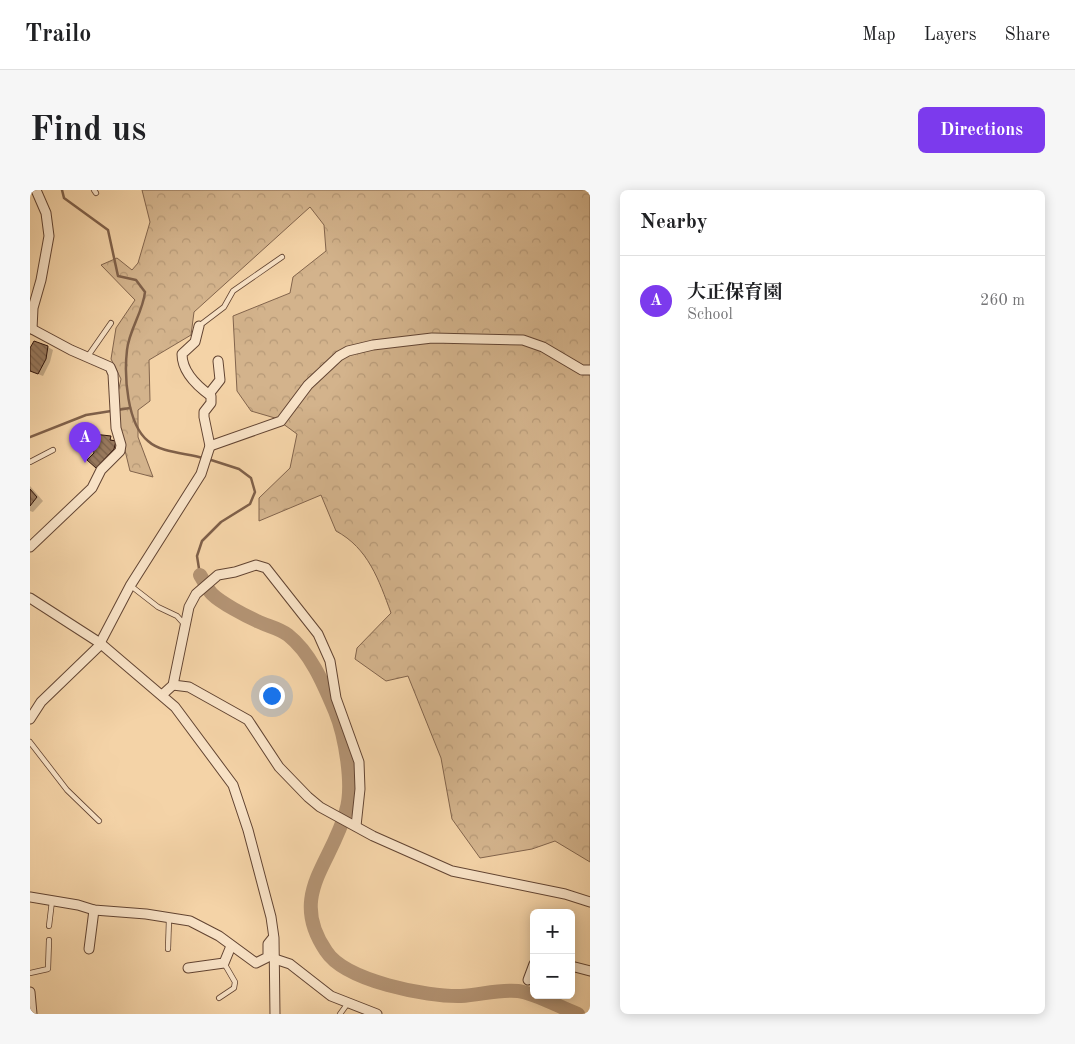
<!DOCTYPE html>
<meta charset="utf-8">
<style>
body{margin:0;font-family:"Old Standard TT","Noto Serif JP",serif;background:#f6f6f6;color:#202124}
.controls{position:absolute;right:15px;bottom:15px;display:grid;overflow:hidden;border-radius:8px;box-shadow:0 2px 12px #0003}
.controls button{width:45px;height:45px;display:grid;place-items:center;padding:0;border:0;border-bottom:1px solid #e0e0e0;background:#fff;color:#202124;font:25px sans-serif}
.you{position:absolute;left:241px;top:505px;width:18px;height:18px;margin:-12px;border:4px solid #fff;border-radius:50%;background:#1a73e8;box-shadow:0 0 0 8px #1a73e833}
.badge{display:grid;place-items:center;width:32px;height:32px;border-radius:50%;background:#7c3aed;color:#fff;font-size:16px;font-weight:700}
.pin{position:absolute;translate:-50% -41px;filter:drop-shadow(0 1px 2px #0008)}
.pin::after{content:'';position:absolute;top:26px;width:18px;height:15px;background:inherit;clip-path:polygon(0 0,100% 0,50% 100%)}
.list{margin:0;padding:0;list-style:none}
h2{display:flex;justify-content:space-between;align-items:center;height:65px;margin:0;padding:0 20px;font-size:21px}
h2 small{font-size:16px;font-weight:400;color:#757577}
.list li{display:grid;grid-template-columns:32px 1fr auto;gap:15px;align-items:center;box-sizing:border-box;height:90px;padding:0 20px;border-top:1px solid #e0e0e0}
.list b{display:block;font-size:19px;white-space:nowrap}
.list p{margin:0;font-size:16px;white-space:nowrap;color:#757577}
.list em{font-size:16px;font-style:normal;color:#757577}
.map{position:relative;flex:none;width:560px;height:824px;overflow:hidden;border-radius:8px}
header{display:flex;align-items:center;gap:30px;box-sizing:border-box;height:70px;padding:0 25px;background:#fff;border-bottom:1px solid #e0e0e0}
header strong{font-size:24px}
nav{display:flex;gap:28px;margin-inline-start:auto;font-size:18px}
.intro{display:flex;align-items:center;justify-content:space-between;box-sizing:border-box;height:120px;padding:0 30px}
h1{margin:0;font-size:35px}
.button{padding:12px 22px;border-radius:8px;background:#7c3aed;color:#fff;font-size:18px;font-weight:700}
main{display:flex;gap:30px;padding:0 30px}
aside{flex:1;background:#fff;border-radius:8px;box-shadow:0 2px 12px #0003}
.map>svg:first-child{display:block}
</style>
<header>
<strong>Trailo</strong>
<nav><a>Map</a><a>Layers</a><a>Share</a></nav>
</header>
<div class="intro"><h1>Find us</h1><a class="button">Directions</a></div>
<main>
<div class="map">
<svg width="560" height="824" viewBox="0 0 560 824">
<defs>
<pattern id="forest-crowns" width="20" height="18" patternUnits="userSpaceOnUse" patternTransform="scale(1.25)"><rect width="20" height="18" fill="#d3b38c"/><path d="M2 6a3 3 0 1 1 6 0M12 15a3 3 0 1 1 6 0" fill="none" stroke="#b69977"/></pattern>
<pattern id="building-back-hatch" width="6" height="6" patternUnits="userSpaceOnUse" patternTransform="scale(1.25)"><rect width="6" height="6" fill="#97785c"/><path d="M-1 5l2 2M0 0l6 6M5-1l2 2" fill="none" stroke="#7c614a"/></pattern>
</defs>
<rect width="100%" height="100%" fill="#f4d3a7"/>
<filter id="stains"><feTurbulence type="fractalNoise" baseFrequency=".004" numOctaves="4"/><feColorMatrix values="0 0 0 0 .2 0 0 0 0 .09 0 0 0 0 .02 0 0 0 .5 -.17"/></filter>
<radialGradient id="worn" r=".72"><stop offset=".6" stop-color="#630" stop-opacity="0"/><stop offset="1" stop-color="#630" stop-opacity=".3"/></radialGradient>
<path fill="url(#forest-crowns)" stroke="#82644c" d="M112 0H560V672L525 651 502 659 450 668 422 629 411 568 378 486 356 491 325 469 327 458 361 423C349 390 338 358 306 341L291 305 229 331V308L260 278 267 244 245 228 221 221 207 201 203 126 260 103 263 87 296 61 294 35 280 17 164 122 161 145 119 170 120 211 108 220V247L123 287 100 281 90 240 87 207 91 189 81 169 86 138 105 110 71 75 87 68 102 80 108 73 120 32Z"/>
<g fill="#0003">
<polygon points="18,157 23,160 20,172 13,186 0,181 0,160"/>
<polygon points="80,248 90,255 71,280 66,277 65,260 54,256"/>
<polygon points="0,296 13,311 3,322 0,321"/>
</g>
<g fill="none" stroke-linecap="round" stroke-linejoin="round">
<g stroke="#7f6049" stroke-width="2.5">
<path d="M32 0 34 8 78 40 88 86 106 90 115 102C113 122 99 140 97 160 94 186 97 234 118 251 131 263 156 263 173 268"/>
<polyline points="0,247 56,225 100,218"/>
<polyline points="170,385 167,366 172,351 191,332 220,314 225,302 221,288 209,279 178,269"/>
</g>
<path stroke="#b29272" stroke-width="14" d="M170 385C174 391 177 399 182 404 191 413 216 426 227 431 237 436 249 438 258 445 281 463 294 495 305 521 315 545 324 596 316 621 301 675 258 705 296 761 315 791 397 807 431 806 450 805 469 799 488 801 505 803 531 818 548 824"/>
</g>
<g fill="url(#building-back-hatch)" stroke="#32150b">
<polygon points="4,151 18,156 16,169 8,184 0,181 0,158"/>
<polygon points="55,243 81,246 80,250 86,251 84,259 66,278 57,270 64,263 63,258 53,257"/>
<polygon points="0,299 7,307 0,316"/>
</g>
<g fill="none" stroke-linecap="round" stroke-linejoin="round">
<defs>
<g id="lane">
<polyline points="64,0 66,3"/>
<polyline points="169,136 194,117 203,101 252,67"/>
<polyline points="58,166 81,133"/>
<polyline points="0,272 23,260"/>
<polyline points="101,396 128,417 147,426 155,435"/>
<polyline points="0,552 37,600 69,631"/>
<polyline points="19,736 22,711"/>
<polyline points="138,759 139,729"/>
<polyline points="0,783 18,779 19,750"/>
<polyline points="189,808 204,798 205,792 194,773"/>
<polyline points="310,824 318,813"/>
</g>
<g id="street">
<polyline points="0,138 41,160 80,177 83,184 86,238 91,255 90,261 71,280 62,298 0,357"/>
<polyline points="2,139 3,118 11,90 19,46 16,23 6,0"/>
<polyline points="179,204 190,190 188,171"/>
<polyline points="180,256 251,231 278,195 309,166 318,161 343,155 402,148 493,150 513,157 552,180 560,180"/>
<polyline points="0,408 70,453 145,517 203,595 218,640 241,727 244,748 245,824"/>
<polyline points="143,495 159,497 218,530 249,577 278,607 290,617 343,646 422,681 535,704 560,712"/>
<polyline points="132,505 143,495 159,417 166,404 188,385 205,382 226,375 236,378 288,444 300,471 306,508 329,572 330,599 326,636"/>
<path d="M0 529 11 512 68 457 100 396 171 284 180 256 174 227V222L181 213V206C167 196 152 181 152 164L165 152 169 136"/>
<polyline points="0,707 48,715 64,720 116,724 160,731 189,746 226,773 238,767 238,754 242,749"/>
<polyline points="59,759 64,720"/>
<polyline points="245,769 260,774 301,806 347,824"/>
<polyline points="541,776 560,781"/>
<polyline points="158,778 194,773 201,756"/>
<polyline points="498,790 504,774"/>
<polyline points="0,802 2,824"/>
</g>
</defs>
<use href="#lane" stroke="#624432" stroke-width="6"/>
<use href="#street" stroke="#624432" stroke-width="11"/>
<use href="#lane" stroke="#f8e2c6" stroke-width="4.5"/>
<use href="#street" stroke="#f8e2c6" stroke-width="9"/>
</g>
<rect width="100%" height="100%" filter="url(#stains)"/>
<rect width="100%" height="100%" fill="url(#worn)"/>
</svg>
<div class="controls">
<button>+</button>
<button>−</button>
</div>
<div class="you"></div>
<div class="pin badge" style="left:55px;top:273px">A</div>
</div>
<aside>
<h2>Nearby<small></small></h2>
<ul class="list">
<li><span class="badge">A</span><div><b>大正保育園</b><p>School</p></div><em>260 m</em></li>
</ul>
</aside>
</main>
